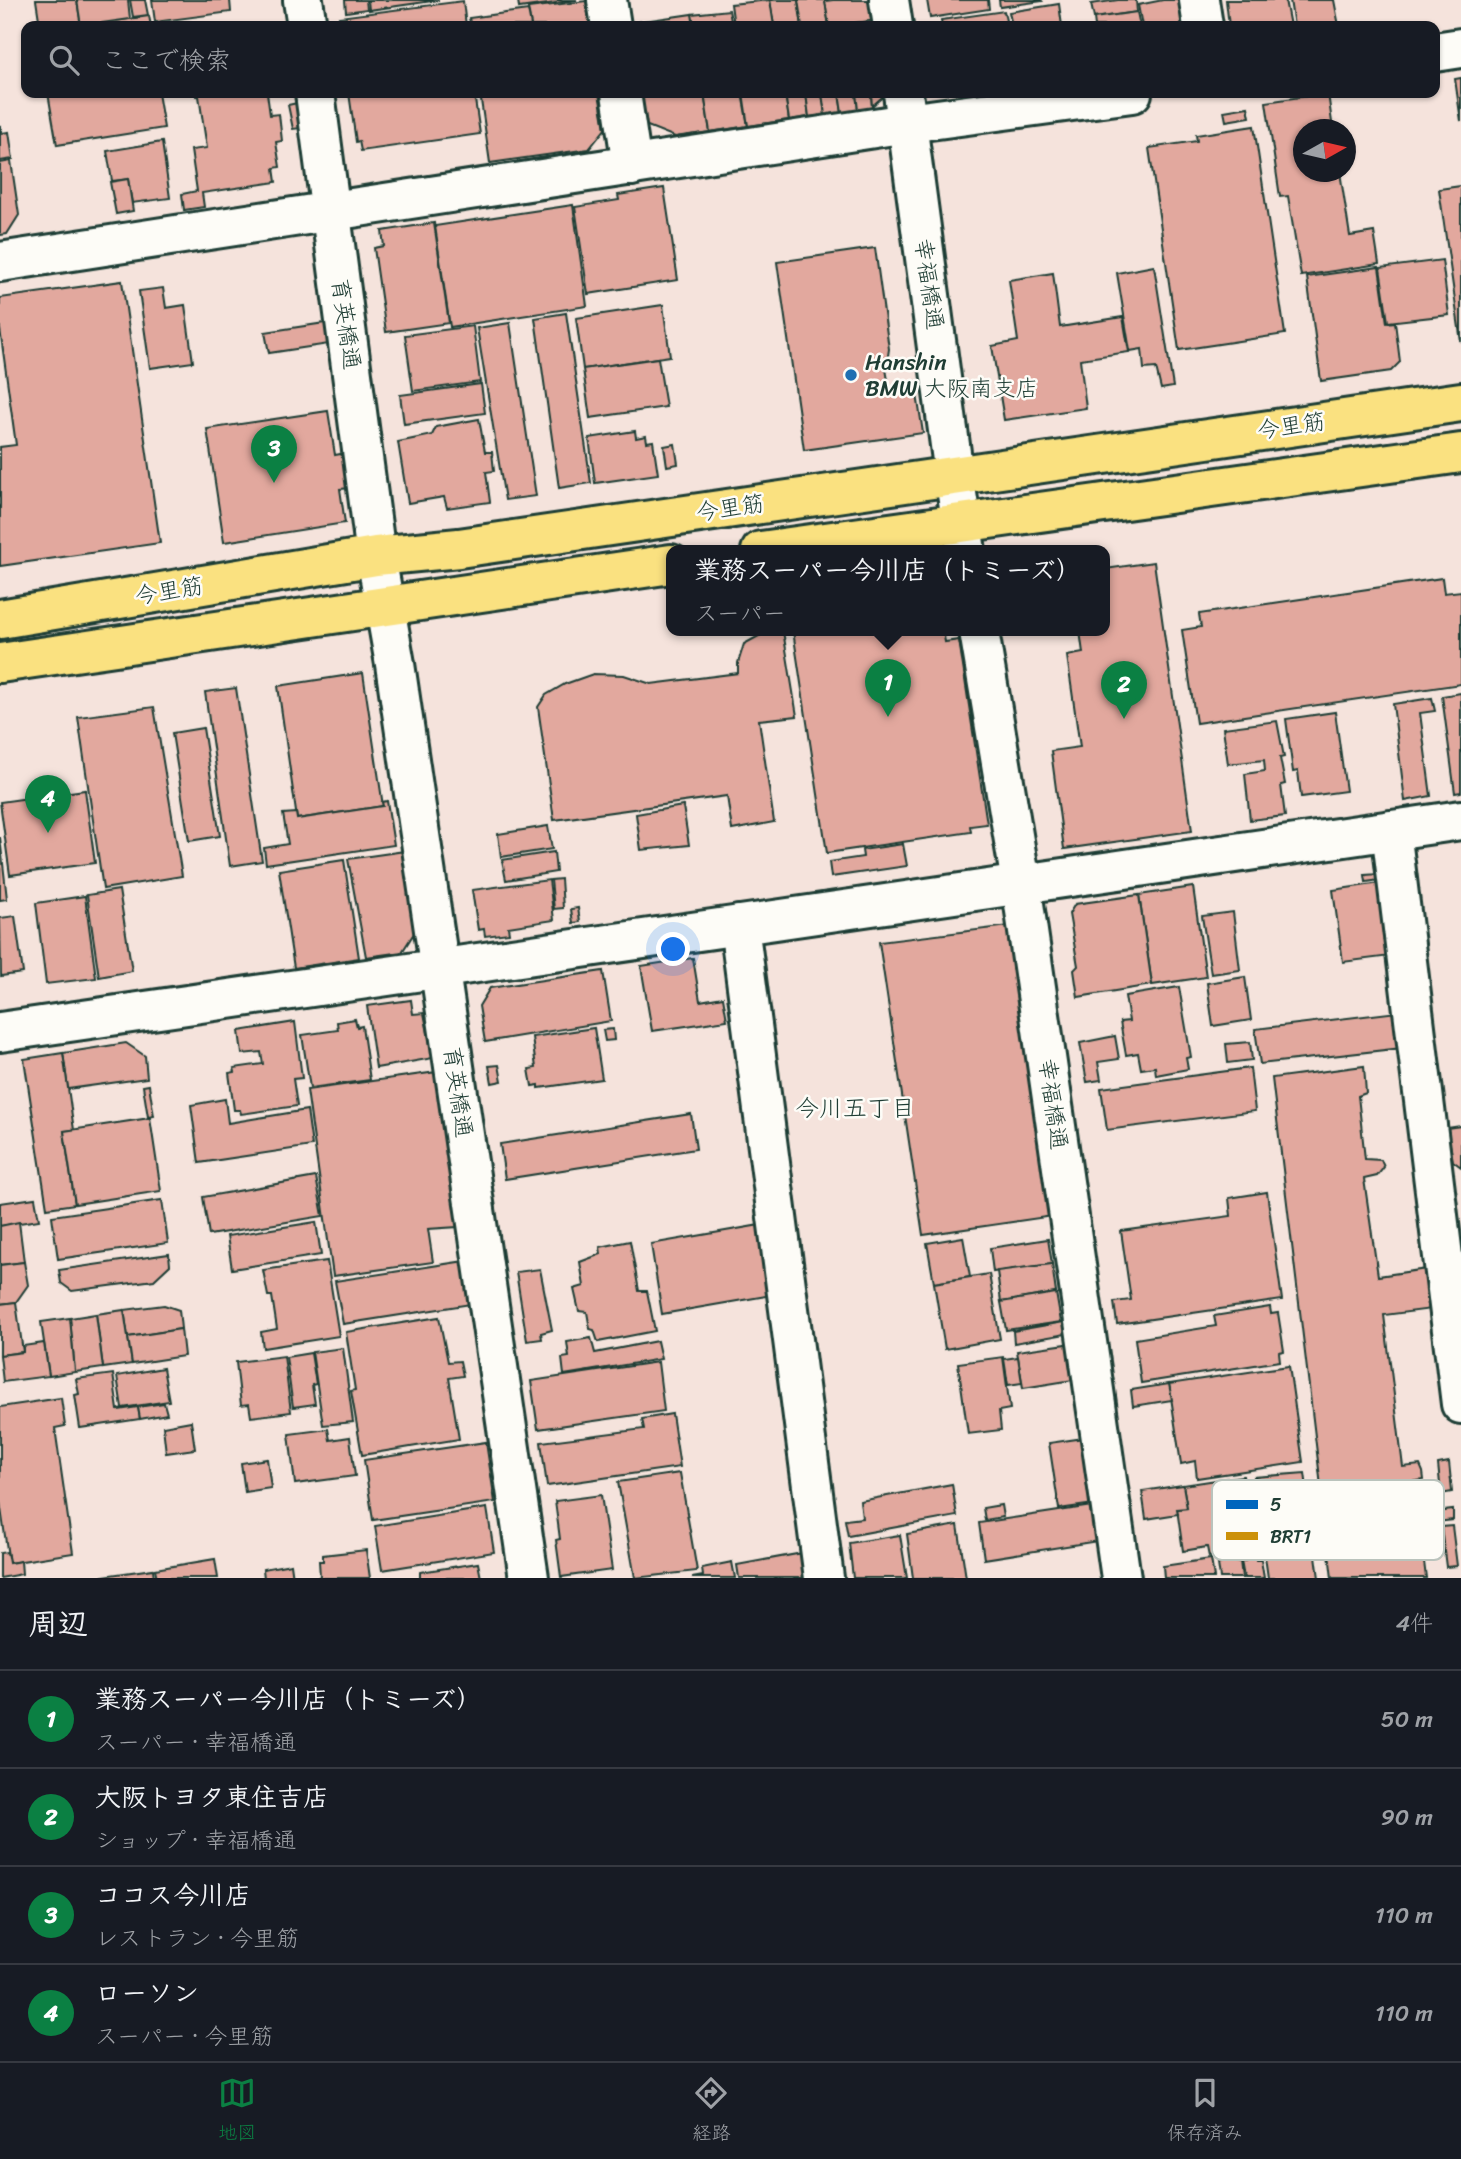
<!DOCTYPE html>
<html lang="ja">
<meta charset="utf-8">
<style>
body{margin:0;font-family:Sriracha,"Klee One",sans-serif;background:#242831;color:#f1f3f6}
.compass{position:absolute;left:1293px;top:119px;width:63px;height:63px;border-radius:50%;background:#171b24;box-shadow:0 2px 5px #0004;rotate:82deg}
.you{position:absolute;left:674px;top:950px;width:24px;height:24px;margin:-18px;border:5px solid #fff;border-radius:50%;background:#1a73e8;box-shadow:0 0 0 10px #1a73e833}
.badge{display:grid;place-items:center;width:46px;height:46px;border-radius:50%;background:#0b8043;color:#fff;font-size:23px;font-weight:700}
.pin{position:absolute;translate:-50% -58px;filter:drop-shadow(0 2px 4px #0008)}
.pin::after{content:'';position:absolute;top:37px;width:24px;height:21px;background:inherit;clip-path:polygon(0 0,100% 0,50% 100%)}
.popup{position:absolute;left:666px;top:545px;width:444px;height:91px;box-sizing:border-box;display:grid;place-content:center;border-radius:14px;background:#171b24;filter:drop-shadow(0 2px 5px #0005);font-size:23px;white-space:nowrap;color:#9ea1a6}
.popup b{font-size:26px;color:#f1f3f6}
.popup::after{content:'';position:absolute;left:50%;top:100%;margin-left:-14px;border:14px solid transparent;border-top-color:#171b24}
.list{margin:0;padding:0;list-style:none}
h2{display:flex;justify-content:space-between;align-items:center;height:91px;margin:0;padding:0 28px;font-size:30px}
h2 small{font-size:23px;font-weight:400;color:#9ea1a6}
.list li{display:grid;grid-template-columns:46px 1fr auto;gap:21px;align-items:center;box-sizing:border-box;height:98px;padding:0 28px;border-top:2px solid #363941}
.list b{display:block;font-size:26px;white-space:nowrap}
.list p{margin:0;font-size:23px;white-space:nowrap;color:#9ea1a6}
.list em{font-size:23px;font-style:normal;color:#9ea1a6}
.icon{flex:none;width:38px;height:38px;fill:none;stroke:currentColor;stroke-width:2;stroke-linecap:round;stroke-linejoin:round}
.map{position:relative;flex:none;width:1461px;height:1578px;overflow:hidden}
.search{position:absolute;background:#171b24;box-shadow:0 2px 5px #0004;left:21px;right:21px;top:21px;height:77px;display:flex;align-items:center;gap:18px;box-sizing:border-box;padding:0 24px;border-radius:14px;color:#9ea1a6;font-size:26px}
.sheet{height:483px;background:#171b24}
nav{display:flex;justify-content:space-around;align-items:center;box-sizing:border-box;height:98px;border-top:2px solid #363941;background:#171b24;font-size:19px;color:#9ea1a6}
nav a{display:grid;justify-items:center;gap:4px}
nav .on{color:#0b8043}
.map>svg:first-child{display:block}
</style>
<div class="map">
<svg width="1461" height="1578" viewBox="0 0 1461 1578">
<rect width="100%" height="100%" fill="#f5e3dc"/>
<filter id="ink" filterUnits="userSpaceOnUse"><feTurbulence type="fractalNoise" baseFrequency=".0143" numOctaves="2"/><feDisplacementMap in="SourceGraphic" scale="14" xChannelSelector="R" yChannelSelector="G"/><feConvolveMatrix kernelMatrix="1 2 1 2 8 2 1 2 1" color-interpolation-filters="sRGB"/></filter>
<g filter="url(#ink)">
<g fill="#e2a89e" stroke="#1f3d34" stroke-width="2">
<polygon points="36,0 77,0 81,26 149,16 151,26 40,26"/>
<polygon points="77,0 128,0 130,19 81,26"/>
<polygon points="130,0 145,0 148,15 133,17"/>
<polygon points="152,0 230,0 231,12 155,22"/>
<polygon points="345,0 366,0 367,9 346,12"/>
<polygon points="368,0 439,0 369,10"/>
<polygon points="518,0 577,0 519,8"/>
<polygon points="770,0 798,0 802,26 774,26"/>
<polygon points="770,0 774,26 734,26 731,4"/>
<polygon points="798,0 825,0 829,26 802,26"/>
<polygon points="833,0 877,0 879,20 829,26 825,1"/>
<polygon points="927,0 988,0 989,9 930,18"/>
<polygon points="999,0 1041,0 1042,1 1000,7"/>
<polygon points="1118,0 1136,0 1137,12 1094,18 1091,4"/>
<polygon points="1163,0 1181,0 1185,26 1142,26 1138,5"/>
<polygon points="1226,0 1285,0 1290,26 1229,26"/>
<polygon points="1290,0 1334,0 1339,26 1294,26"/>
<polygon points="463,1 466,26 341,26 339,17"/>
<polygon points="586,1 590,26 531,26 528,8"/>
<polygon points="1059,4 1062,26 1012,26 1009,12"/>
<polygon points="528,10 531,26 471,26 469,18"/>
<polygon points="729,10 732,26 694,26 692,14"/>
<polygon points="1004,11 1007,26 942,26 941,20"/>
<polygon points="1137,12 1140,26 1095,26 1094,18"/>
<polygon points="692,14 694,26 631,26 630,23"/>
<polygon points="879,20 880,26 833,26"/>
<polygon points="1461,78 1461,121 1455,79"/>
<polygon points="48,93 158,93 164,128 57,145"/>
<polygon points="196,93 267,93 270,115 279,114 282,141 276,142 280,167 274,168 276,182 202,193 204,207 184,210 182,194 197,191 191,150 207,148 199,96 196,96"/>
<polygon points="349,93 474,93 480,134 361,151 359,141 356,142"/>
<polygon points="480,93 599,93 605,129 589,149 490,163"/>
<polygon points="641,93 704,93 710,132 675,137 645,125"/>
<polygon points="704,93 742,93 748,126 710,132"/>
<polygon points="743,93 785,93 789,120 748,126"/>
<polygon points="785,93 806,93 809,117 789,120"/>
<polygon points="806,93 822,93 825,115 809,117"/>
<polygon points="822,93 839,93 842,113 825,115"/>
<polygon points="839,93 856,93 858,110 842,113"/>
<polygon points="856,93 871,93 872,108 858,110"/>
<polygon points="871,93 887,93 872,106"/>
<polygon points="1328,93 1333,130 1304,130 1304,172 1340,172 1350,236 1374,232 1379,264 1301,276 1288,196 1280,197 1266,102"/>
<polygon points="297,103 301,128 293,129 288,105"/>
<polygon points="1248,107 1250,117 1226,121 1224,111"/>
<polygon points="0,125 2,133 9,132 13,159 0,161"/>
<polygon points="1254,126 1285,334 1179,350 1149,148 1197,141 1196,135"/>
<polygon points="162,142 170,198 132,203 128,179 112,181 107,151"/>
<polygon points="11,161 19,215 7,234 0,235 0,163"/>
<polygon points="128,179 133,211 116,214 110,182"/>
<polygon points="1461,186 1461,342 1439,189"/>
<polygon points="664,188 678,280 588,294 575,207 619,200 618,195"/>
<polygon points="573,205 587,306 450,327 435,226"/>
<polygon points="434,223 449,323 386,332 374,248 384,246 382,231"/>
<polygon points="875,248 889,349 886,369 890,392 916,388 923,433 804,450 777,262"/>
<polygon points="1442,260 1449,315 1388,322 1380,268"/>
<polygon points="1154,266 1173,387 1161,389 1156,368 1144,369 1142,349 1130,351 1117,273"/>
<polygon points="1379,267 1387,323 1395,322 1400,362 1391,371 1321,381 1307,277"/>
<polygon points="1053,273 1060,327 1123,317 1129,352 1080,359 1086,408 1004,420 992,346 1018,341 1009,280"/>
<polygon points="122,281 160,543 0,566 0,447 16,445 0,329 0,298"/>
<polygon points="163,288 166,308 185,305 193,362 150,368 139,291"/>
<polygon points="663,305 670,356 583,369 576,318"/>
<polygon points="566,313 591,483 559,488 535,318"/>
<polygon points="325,323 329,344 269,353 265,332"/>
<polygon points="510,323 536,496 505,500 477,328"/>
<polygon points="473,326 480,382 413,391 405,335"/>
<polygon points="658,358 666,407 590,418 583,369"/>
<polygon points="481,384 485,413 404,424 400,395"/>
<polygon points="328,411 335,455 346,453 351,488 340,489 345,523 224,542 207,429"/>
<polygon points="479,419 485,452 492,452 494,471 486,472 490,502 447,508 444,497 408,503 398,442 432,435 436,427"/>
<polygon points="635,431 636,438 646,436 647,442 653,441 658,474 595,483 589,438"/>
<polygon points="675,444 678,464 667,466 664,446"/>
<polygon points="1154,562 1192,831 1064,849 1051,751 1080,747 1067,656 1083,653 1080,631 1105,631 1105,569"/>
<polygon points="1442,578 1444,593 1461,591 1461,684 1196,723 1182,630 1201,627 1199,614"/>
<polygon points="768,631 783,631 797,716 759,720 774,822 732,830 727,796 554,820 538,707 546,695 565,684 593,674 624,675 651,684 738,673 738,663 744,644"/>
<polygon points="793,631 943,631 945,642 959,640 987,824 970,826 971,832 827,853"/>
<polygon points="363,673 383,806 297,819 278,686"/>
<polygon points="236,688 262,861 230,866 205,692"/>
<polygon points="1461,693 1461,792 1455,793 1442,696"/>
<polygon points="1432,698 1435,711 1420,713 1431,796 1405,801 1393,704"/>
<polygon points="154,707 182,876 103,889 78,717"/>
<polygon points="1335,712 1346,791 1301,797 1298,771 1293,772 1286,719"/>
<polygon points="1277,721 1284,757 1280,758 1285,784 1281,785 1285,816 1250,820 1245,774 1265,771 1264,760 1228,764 1223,728"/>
<polygon points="203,728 220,836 189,841 172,733"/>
<polygon points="85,790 95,863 10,875 0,802"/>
<polygon points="387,801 394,845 266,864 264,848 288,844 283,814 296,813 297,819 383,806 382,802"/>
<polygon points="683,806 689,845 641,850 636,814"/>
<polygon points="548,826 552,849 501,857 498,834"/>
<polygon points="0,837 7,899 0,900"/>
<polygon points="903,844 907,866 831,877 829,862 863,857 862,850"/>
<polygon points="405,851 416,930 402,952 366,957 348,859"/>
<polygon points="554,852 556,872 506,880 502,860"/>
<polygon points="344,860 359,958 294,968 279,870"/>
<polygon points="1379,874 1380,880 1366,882 1365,875"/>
<polygon points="561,879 563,908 554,909 551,880"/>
<polygon points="549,880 554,920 508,927 509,933 485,936 484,929 478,930 472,890"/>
<polygon points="1381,883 1391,956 1343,962 1333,890"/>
<polygon points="1193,887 1206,977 1152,985 1139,895"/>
<polygon points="119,890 132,971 99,977 87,895"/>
<polygon points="1139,895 1152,985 1078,997 1074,970 1078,966 1069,914 1075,904"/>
<polygon points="85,896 96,978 46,984 36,903"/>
<polygon points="578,908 580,922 573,923 571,909"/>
<polygon points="1233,912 1240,970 1211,974 1202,916"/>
<polygon points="15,916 23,973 1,976 0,918"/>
<polygon points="1009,926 1053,1216 923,1235 879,942"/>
<polygon points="693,958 700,1001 723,997 727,1020 652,1031 641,966"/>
<polygon points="603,971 611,1021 485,1042 479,1006 490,988"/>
<polygon points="1245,977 1251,1020 1213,1026 1207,983"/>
<polygon points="1179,987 1191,1057 1186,1058 1188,1069 1156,1075 1155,1067 1141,1069 1138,1053 1126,1055 1120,1022 1129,1021 1125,996"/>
<polygon points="411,1000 413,1014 424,1013 433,1058 376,1068 367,1006"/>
<polygon points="1397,1012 1402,1048 1260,1064 1255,1029"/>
<polygon points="355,1019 357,1027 362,1026 370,1080 310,1088 302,1035 338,1030 337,1022"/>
<polygon points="295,1022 302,1078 293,1079 297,1106 241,1114 240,1110 234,1110 229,1073 235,1072 234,1068 263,1064 261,1052 242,1054 239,1031"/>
<polygon points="594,1028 602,1079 539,1088 539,1085 532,1086 529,1069 536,1068 532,1037"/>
<polygon points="613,1029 614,1040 605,1041 603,1030"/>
<polygon points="1115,1036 1119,1059 1098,1062 1101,1080 1087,1082 1080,1043"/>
<polygon points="1250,1042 1252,1060 1228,1063 1226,1044"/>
<polygon points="126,1043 145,1056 147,1078 68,1089 63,1053"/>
<polygon points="63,1053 74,1130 64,1131 75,1204 47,1208 24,1059"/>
<polygon points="499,1065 502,1081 492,1083 489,1066"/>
<polygon points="1364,1066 1366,1093 1358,1096 1365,1159 1381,1160 1384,1167 1377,1176 1364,1179 1378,1276 1427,1269 1432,1309 1384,1315 1403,1467 1420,1465 1423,1472 1424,1480 1401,1483 1410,1546 1422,1546 1426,1578 1332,1578 1272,1078"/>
<polygon points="1250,1068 1255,1111 1107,1130 1101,1088"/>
<polygon points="437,1072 458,1227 428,1229 433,1262 333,1276 307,1090"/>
<polygon points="149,1085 154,1116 148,1117 143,1086"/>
<polygon points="225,1099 228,1123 307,1110 312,1146 199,1163 191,1105"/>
<polygon points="691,1114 696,1149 505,1179 500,1144"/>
<polygon points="150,1118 161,1191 75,1204 64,1131"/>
<polygon points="1461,1126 1461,1167 1453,1161 1447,1128"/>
<polygon points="316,1177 323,1216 209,1235 203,1197"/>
<polygon points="1267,1192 1282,1300 1117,1324 1114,1302 1131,1300 1121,1231 1231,1216 1229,1198"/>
<polygon points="35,1198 39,1220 0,1226 0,1203"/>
<polygon points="162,1200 168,1243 58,1259 52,1216"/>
<polygon points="19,1222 24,1262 0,1265 0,1226"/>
<polygon points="316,1222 321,1255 232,1269 227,1236"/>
<polygon points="760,1225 772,1295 662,1314 651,1244"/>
<polygon points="963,1237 970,1277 934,1283 927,1243"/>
<polygon points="1048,1239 1052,1264 993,1272 990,1248"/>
<polygon points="630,1241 639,1291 647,1291 655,1331 598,1342 594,1330 590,1329 587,1312 579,1311 574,1289 584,1286 580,1262 601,1254 600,1247"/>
<polygon points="169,1254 170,1265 154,1280 72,1291 61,1283 59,1270"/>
<polygon points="327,1261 339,1336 263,1348 261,1332 277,1329 272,1296 268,1296 263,1270"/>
<polygon points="465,1261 471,1304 343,1324 335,1281"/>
<polygon points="24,1262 28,1285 16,1302 0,1304 0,1265"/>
<polygon points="1052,1264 1056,1293 1001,1302 997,1271"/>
<polygon points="540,1269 552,1330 541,1333 542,1339 527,1341 516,1272"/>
<polygon points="989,1274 1000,1339 945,1349 934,1283"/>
<polygon points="1056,1293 1061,1322 1006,1330 1001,1302"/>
<polygon points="16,1302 23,1352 0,1355 0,1304"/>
<polygon points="164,1305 179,1310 181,1329 128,1337 124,1310"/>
<polygon points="1270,1307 1271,1314 1278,1313 1284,1351 1279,1352 1280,1361 1141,1383 1135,1339 1216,1326 1214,1316"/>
<polygon points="124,1310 132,1364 103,1368 96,1314"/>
<polygon points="96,1314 103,1368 75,1372 70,1318"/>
<polygon points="439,1317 448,1362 460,1361 463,1376 449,1378 459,1439 362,1455 351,1391 355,1390 346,1332"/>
<polygon points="70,1318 75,1372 49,1376 41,1322"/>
<polygon points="1064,1322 1066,1334 1014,1343 1013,1331"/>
<polygon points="181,1329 184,1356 132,1364 128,1337"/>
<polygon points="591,1338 595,1353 657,1341 661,1359 564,1375 562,1358 569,1357 567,1342"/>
<polygon points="44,1343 49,1376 3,1382 0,1355 23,1352 23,1346"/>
<polygon points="1067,1344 1073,1380 1023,1388 1017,1351"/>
<polygon points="343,1348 353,1422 323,1425 312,1352"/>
<polygon points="311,1353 316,1384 312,1385 315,1404 293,1407 286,1357"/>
<polygon points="284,1356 291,1412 251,1417 249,1404 241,1405 236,1362"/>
<polygon points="1003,1357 1010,1409 999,1411 1001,1430 968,1434 958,1363"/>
<polygon points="1018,1357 1022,1383 1008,1385 1004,1359"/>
<polygon points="658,1362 664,1411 538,1429 531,1381"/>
<polygon points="1289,1366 1303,1462 1197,1478 1195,1461 1181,1464 1169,1384"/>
<polygon points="163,1368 169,1401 122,1408 117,1376"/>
<polygon points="113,1374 118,1410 138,1407 140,1419 80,1428 75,1395 79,1394 76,1379"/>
<polygon points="1169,1384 1172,1400 1133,1406 1131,1390"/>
<polygon points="61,1398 65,1426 55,1428 73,1553 9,1563 0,1502 0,1407"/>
<polygon points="164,1403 167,1414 140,1419 138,1407"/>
<polygon points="672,1414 680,1467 547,1486 541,1442 644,1429 642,1419"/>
<polygon points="191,1421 195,1449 166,1453 163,1426"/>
<polygon points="328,1429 330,1440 350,1437 355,1476 295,1484 289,1434"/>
<polygon points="1084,1438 1094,1504 1059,1509 1049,1443"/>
<polygon points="486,1442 495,1502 373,1520 364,1460"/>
<polygon points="267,1459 271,1488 245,1492 241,1463"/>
<polygon points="1449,1462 1452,1492 1441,1494 1438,1464"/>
<polygon points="680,1473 697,1571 635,1578 618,1482"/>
<polygon points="1305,1473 1319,1578 1268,1578 1254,1477"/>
<polygon points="1243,1476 1250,1525 1237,1527 1240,1553 1209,1557 1207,1547 1183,1551 1177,1509 1187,1508 1183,1485"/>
<polygon points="952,1484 957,1516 848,1536 845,1520 862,1518 860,1501"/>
<polygon points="1183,1485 1187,1508 1177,1509 1178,1514 1146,1519 1142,1491"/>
<polygon points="601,1495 612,1570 561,1577 556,1540 560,1539 555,1501"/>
<polygon points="1001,1505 1003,1517 985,1520 983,1508"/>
<polygon points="1092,1506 1098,1541 984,1559 979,1523"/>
<polygon points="487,1508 494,1552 382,1570 375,1526"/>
<polygon points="1453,1510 1453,1520 1429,1523 1428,1513"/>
<polygon points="958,1525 966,1578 913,1578 907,1534"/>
<polygon points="1452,1526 1457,1566 1446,1567 1441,1527"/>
<polygon points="900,1535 907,1578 853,1578 849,1543"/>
<polygon points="366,1550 370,1578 317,1578 320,1576 319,1561 323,1561 323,1555"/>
<polygon points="7,1552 9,1563 21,1561 22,1574 0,1578 0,1553"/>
<polygon points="808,1552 812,1578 739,1578 737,1565"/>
<polygon points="1255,1554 1256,1560 1261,1560 1264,1578 1244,1578 1241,1561 1245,1561 1244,1555"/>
<polygon points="1236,1557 1236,1562 1240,1561 1242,1578 1220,1578 1218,1564 1222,1563 1222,1559"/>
<polygon points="215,1559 218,1578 157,1578 155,1569"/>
<polygon points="1211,1559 1214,1578 1164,1578 1163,1566"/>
<polygon points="732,1562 735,1578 692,1578 703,1576 702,1568"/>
<polygon points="478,1563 481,1578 420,1578 420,1572"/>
<polygon points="291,1564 293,1578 264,1578 263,1569"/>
<polygon points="153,1569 154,1578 104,1578 103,1576"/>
</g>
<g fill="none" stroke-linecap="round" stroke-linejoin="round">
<defs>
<g id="minor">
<polyline points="303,0 307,26"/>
<polyline points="607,0 611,26"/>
<polyline points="889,0 893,26"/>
<polyline points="1199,0 1203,26"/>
<polyline points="1435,52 1461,48"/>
<polyline points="315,93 376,556 395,664 529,1578"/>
<polyline points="621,93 632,166"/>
<polyline points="903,93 954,475 966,551"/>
<polyline points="0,262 907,123 1132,93"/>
<polyline points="979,631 1021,883 1121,1578"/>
<polyline points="1391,830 1461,1404"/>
<polyline points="739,925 824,1578"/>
<path d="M0 1032C487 964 974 890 1461 820"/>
</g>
<g id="major">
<polyline points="761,551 1461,453"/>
<polyline points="0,619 376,556 459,548 1461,402"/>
<polyline points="0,663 671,564"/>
</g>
</defs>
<use href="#minor" stroke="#1f3d34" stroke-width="44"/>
<use href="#major" stroke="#1f3d34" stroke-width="44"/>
<use href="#minor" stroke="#fdfcf7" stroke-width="38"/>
<use href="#major" stroke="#fae180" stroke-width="38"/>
</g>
</g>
<circle fill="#1f6fb2" stroke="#fdfcf7" stroke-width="2.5" cx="851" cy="375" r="7"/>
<g text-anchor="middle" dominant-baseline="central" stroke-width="5" stroke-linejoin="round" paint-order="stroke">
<g font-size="23" fill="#1f3d34" stroke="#fdfcf7">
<text transform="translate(929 284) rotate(82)">幸福橋通</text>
<text transform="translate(346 324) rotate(82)">育英橋通</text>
<text transform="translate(1291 426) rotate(-8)">今里筋</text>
<text transform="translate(730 508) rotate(-8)">今里筋</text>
<text transform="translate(169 591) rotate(-9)">今里筋</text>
<text transform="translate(458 1092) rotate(82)">育英橋通</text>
<text transform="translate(1053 1104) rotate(82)">幸福橋通</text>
</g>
<g font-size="23" fill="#1f3d34" stroke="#fdfcf7" text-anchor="start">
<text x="865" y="362">Hanshin<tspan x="865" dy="26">BMW 大阪南支店</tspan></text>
</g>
<g font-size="24" fill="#1f3d34" stroke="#fdfcf7">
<text x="855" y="1108">今川五丁目</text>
</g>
</g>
<rect x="1212" y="1480" width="232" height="80" rx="10" fill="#fdfcf7" stroke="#bac3bc" stroke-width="2"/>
<rect x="1226" y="1500" width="32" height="9" fill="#0065bd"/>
<rect x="1226" y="1532" width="32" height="8" fill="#cc910a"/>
<g font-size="19" fill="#1f3d34">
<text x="1270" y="1511">5</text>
<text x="1270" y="1543">BRT1</text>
</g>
</svg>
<svg class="compass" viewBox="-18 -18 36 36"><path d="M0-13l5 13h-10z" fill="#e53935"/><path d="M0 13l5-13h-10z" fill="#9ea1a6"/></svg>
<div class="you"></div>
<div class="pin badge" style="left:888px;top:717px">1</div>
<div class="popup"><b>業務スーパー今川店（トミーズ）</b>スーパー</div>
<div class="pin badge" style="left:1124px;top:719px">2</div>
<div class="pin badge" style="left:274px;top:483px">3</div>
<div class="pin badge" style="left:48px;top:833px">4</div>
<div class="search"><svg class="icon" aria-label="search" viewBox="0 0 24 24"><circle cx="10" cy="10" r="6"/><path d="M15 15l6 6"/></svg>ここで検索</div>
</div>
<section class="sheet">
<h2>周辺<small>4件</small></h2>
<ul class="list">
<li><span class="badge">1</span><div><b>業務スーパー今川店（トミーズ）</b><p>スーパー · 幸福橋通</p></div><em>50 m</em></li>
<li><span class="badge">2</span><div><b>大阪トヨタ東住吉店</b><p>ショップ · 幸福橋通</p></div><em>90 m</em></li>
<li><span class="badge">3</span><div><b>ココス今川店</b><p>レストラン · 今里筋</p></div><em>110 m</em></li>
<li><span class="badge">4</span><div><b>ローソン</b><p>スーパー · 今里筋</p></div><em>110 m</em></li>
</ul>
</section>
<nav>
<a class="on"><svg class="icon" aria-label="map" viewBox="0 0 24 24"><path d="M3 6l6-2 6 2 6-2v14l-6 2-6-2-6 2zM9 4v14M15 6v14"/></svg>地図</a>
<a><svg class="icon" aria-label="directions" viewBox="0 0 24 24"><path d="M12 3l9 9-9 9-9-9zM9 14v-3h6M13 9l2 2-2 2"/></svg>経路</a>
<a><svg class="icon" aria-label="saved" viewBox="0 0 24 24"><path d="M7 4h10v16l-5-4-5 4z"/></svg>保存済み</a>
</nav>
